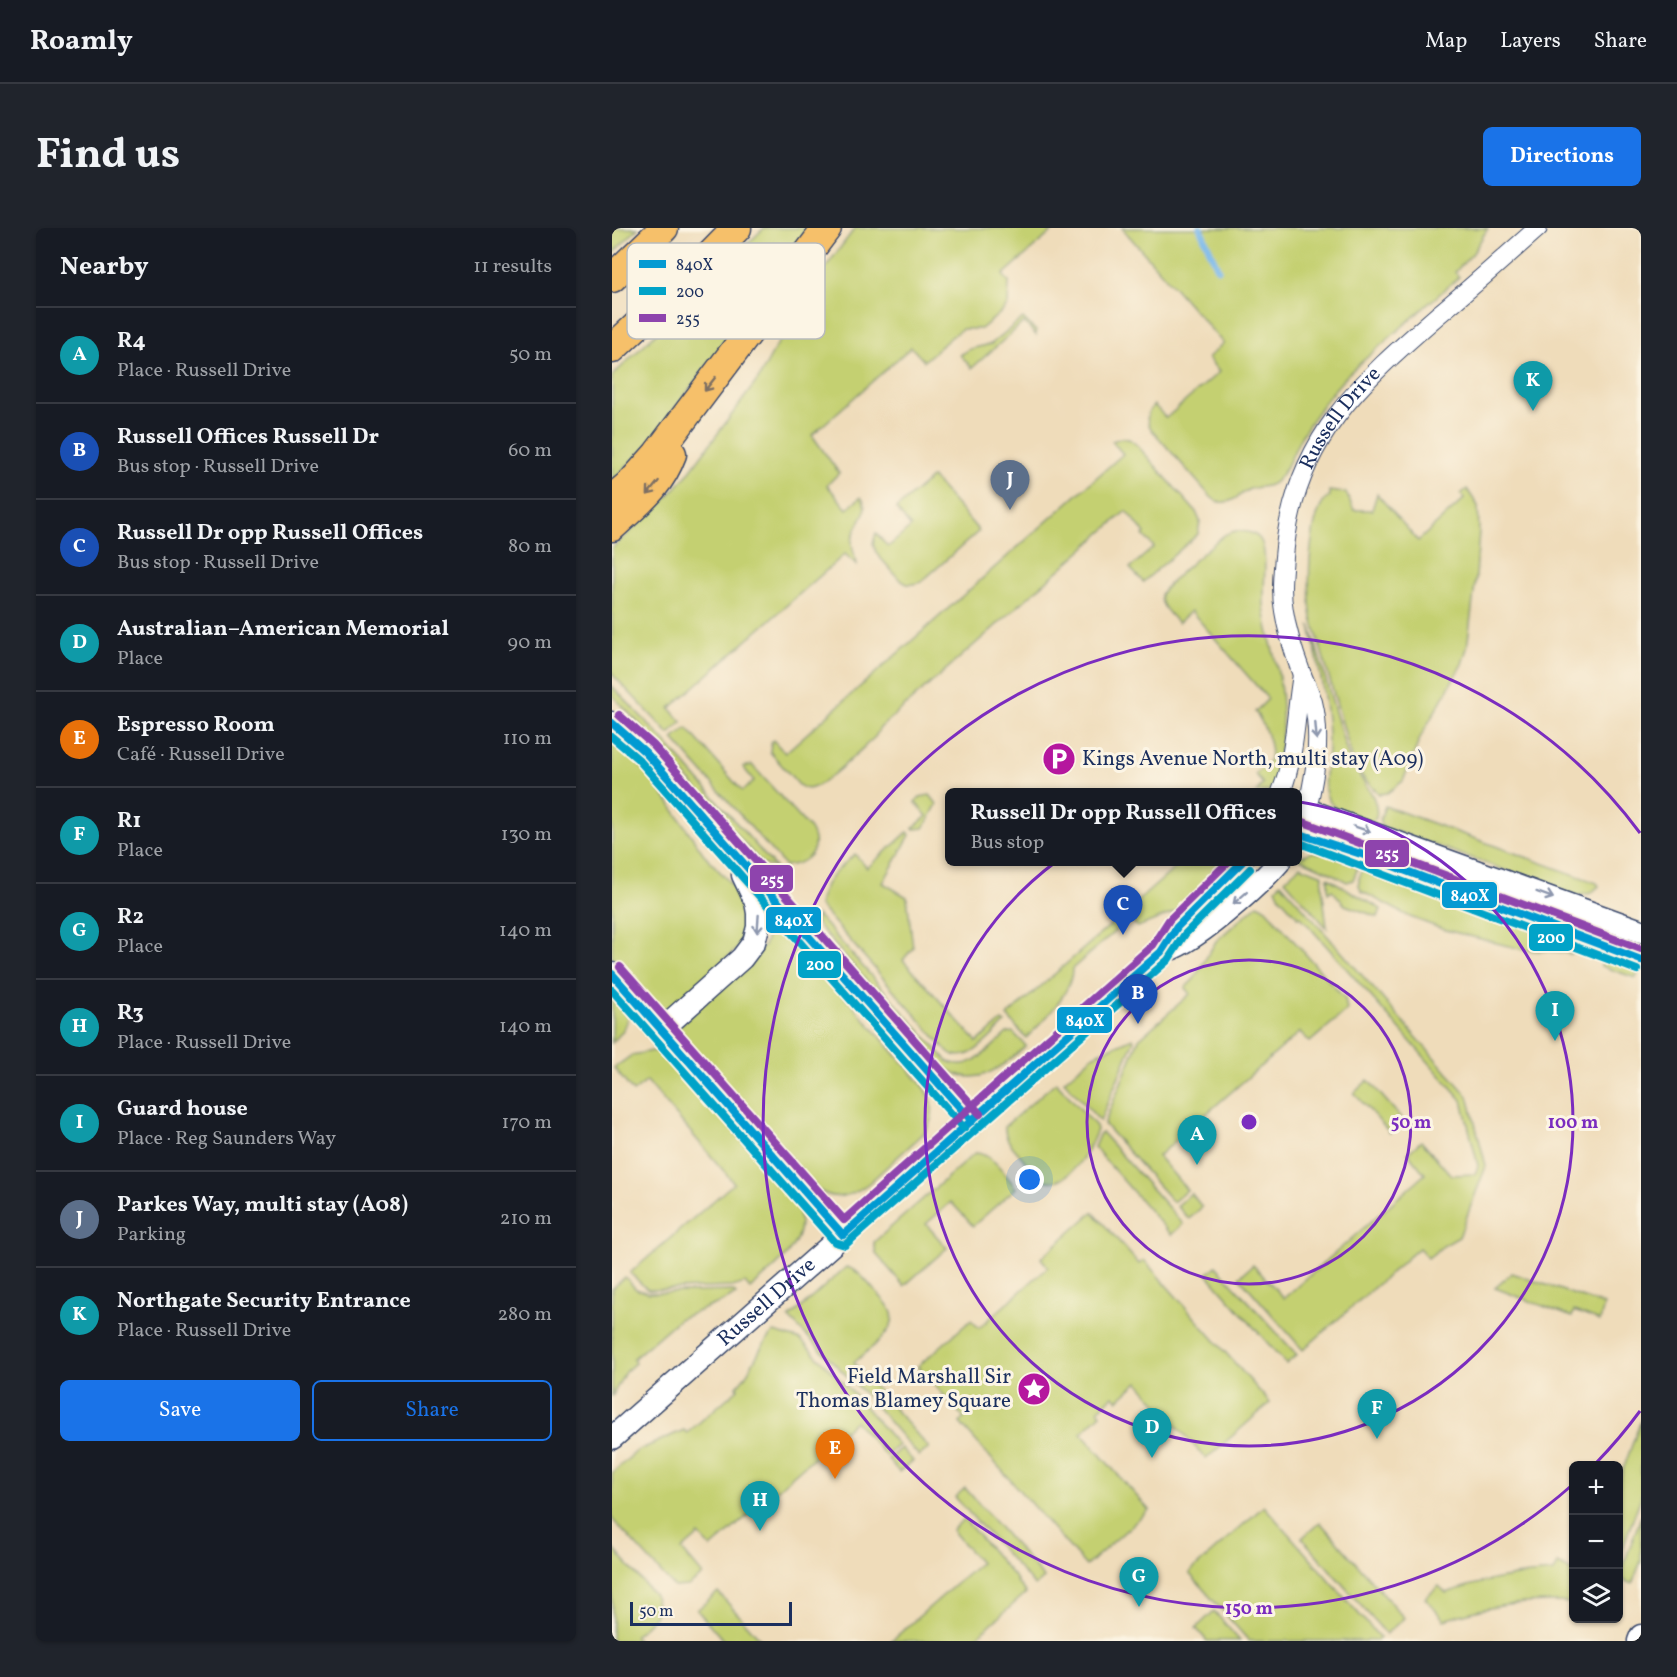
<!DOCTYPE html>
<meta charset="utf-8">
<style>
body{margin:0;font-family:Vollkorn,serif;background:#20242c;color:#f1f3f6}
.controls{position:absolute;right:18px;bottom:18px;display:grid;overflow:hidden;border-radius:9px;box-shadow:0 2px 4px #0004}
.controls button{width:54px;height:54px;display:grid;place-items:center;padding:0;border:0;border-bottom:2px solid #363941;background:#171b24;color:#f1f3f6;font:30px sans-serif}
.scale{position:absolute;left:18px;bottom:15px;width:162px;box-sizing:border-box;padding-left:6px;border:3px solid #1b2f5e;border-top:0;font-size:16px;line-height:21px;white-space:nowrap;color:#1b2f5e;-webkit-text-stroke:4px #fcf5e5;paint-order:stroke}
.you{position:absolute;left:418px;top:952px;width:21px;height:21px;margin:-15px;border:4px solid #fff;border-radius:50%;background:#1a73e8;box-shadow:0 0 0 9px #1a73e833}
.badge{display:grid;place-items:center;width:39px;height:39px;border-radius:50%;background:#1a73e8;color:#fff;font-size:20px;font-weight:700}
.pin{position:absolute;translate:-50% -50px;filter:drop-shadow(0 2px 3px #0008)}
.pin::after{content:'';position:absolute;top:32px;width:21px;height:18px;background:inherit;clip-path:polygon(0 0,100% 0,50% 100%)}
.popup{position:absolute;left:333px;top:560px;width:357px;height:78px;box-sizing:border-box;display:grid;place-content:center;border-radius:9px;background:#171b24;filter:drop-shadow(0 2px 4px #0005);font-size:20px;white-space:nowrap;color:#9ea1a6}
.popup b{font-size:22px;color:#f1f3f6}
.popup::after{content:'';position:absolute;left:50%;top:100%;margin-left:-12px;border:12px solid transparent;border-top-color:#171b24}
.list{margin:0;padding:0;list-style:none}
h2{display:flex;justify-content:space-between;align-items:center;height:78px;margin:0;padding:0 24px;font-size:26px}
h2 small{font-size:20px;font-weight:400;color:#9ea1a6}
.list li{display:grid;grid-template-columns:39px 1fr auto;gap:18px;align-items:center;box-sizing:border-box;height:96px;padding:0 24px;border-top:2px solid #363941}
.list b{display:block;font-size:22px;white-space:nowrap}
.list p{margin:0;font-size:20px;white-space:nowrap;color:#9ea1a6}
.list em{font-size:20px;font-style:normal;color:#9ea1a6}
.actions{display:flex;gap:12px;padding:18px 24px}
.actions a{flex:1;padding:14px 0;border:2px solid #1a73e8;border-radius:9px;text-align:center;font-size:21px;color:#1a73e8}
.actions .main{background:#1a73e8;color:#fff}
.icon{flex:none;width:33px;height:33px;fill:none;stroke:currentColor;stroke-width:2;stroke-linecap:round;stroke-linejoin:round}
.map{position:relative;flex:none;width:1029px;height:1413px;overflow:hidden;border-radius:9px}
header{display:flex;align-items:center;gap:36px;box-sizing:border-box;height:84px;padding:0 30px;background:#171b24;border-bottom:2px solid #363941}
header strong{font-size:28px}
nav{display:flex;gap:33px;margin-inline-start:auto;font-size:21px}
.intro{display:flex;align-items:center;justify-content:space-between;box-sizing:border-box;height:144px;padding:0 36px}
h1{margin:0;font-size:42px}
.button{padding:15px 27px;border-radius:9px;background:#1a73e8;color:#fff;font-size:21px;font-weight:700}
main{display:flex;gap:36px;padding:0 36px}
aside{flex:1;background:#171b24;border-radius:9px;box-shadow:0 2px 4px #0004}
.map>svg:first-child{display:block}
</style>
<header>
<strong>Roamly</strong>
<nav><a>Map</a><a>Layers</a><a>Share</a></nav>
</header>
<div class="intro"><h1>Find us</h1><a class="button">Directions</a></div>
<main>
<aside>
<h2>Nearby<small>11 results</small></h2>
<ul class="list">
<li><span class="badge" style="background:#0f9aa8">A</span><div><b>R4</b><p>Place · Russell Drive</p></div><em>50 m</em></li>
<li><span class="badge" style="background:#1a4fb4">B</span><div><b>Russell Offices Russell Dr</b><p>Bus stop · Russell Drive</p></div><em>60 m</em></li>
<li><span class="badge" style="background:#1a4fb4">C</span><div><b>Russell Dr opp Russell Offices</b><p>Bus stop · Russell Drive</p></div><em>80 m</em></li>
<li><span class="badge" style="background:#0f9aa8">D</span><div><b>Australian–American Memorial</b><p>Place</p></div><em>90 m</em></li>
<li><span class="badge" style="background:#e8710a">E</span><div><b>Espresso Room</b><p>Café · Russell Drive</p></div><em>110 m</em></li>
<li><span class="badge" style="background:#0f9aa8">F</span><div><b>R1</b><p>Place</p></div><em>130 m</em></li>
<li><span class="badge" style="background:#0f9aa8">G</span><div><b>R2</b><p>Place</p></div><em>140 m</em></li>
<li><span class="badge" style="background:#0f9aa8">H</span><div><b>R3</b><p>Place · Russell Drive</p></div><em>140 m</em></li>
<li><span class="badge" style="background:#0f9aa8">I</span><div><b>Guard house</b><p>Place · Reg Saunders Way</p></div><em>170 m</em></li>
<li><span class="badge" style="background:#5c6f8a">J</span><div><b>Parkes Way, multi stay (A08)</b><p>Parking</p></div><em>210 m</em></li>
<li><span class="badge" style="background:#0f9aa8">K</span><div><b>Northgate Security Entrance</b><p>Place · Russell Drive</p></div><em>280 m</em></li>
</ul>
<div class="actions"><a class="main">Save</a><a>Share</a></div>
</aside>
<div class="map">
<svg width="1029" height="1413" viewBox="0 0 1029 1413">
<rect width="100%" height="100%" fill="#fcf5e5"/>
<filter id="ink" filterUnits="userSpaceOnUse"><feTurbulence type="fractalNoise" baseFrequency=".0167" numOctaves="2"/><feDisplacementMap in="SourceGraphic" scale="12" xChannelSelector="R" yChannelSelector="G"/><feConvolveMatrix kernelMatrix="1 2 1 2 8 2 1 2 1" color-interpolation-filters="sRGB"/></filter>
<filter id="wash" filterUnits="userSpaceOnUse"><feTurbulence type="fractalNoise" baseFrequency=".008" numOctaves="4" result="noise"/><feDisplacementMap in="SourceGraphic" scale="24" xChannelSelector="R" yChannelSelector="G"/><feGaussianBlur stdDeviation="1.35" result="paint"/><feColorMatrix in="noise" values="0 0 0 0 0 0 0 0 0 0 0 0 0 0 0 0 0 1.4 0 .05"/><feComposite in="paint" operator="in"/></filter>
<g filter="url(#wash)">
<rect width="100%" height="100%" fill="#efdcba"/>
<g fill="#c4d071" stroke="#708068" stroke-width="1.5">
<polygon points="0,0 26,0 0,26"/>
<polygon points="152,0 199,0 33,220 0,254 0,148"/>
<path d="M243 0H444L391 47 397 54 396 76 392 82 369 101H350L344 105 312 133 299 119 200 207 227 245 215 257 235 281 249 269C261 286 241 296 240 314 240 322 244 330 245 337L233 326 58 480 70 494 57 506 0 446V320L51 274 75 247 147 150 190 71Z"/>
<path d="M510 0H876L861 25 843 44 847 49 736 146C718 166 703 186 689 209 681 224 676 241 664 253 658 260 647 258 638 261 630 264 624 273 614 274 607 275 603 273 598 268L540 202C533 192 534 185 542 177L554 190 607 144 596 130 611 115Z"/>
<polygon points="411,90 424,103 424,107 412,94 360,140 348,127 358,121 379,116"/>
<path d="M509 210 517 211 525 217 584 284 588 293 586 306 531 354 518 340 542 319 531 307 533 305 514 283 268 500 263 509C250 520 215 556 200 560 195 562 191 560 187 557L158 524 159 514 161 512 173 525 511 226 500 213Z"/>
<polygon points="320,249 367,303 309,354 301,356 295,356 288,352 265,326 261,316 264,305 276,319 299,299 284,281"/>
<path d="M855 261 866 278 867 302 864 349 855 420 850 436 809 508 791 553 775 565 767 566 752 551 741 533 700 390C695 366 695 281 718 268L717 263 734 265 742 282H760L765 266 806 313 852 271 849 266Z"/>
<path d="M624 303C633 303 644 304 649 313 656 327 651 360 652 377 654 402 663 426 667 450 674 490 670 526 660 564H644L651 556 643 546C647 543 654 538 657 533 663 522 651 493 643 484L656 471 579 383 566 395C560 388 547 377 549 367 551 358 601 316 611 308 615 305 619 304 624 303Z"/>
<path d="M698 397 736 528C744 550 769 566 764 590L759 594C747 589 725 585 718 574 707 559 716 537 716 520 717 478 706 437 698 397Z"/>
<polygon points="0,458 48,508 163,639 151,637 46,516 0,467"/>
<path d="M75 500 130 563 142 553 131 539 140 537 198 601C210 622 195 636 173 638L61 511Z"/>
<polygon points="0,509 41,551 91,625 129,667 137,681 133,714 57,781 49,781 43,777 0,729"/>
<polygon points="318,567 325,576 312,600 302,601 301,600 315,588 303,574 308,569"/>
<polygon points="773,578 985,655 987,658 979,665 965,668 769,598 768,592"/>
<path d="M296 604 298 607 271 655 295 669 301 720 291 732 365 814 390 793 393 795C379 808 355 840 335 823L207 677C211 653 225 642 243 626L255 640Z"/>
<polygon points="762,612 891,661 907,674 857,658 842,648 759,618"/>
<polygon points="699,624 712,625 744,637 745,642 741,652 735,654 715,643 686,630"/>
<path d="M570 634H620L566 683 526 699 517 691 460 741C461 764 430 795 414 810L395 788Z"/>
<polygon points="688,638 711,647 710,658 715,700 673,652"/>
<path d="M753 640 958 716 961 725 958 726 948 724 912 722 830 701 798 689 749 663C745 654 746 647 753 640Z"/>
<polygon points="716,650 769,681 766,689 733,677 720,662 716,665"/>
<polygon points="669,655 856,868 874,938 847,1009 831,1018 816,1030 807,1020 691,1122 627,1049 641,1037 672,1070 813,946 796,925 809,913 839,947 863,946 866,938 850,872 688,688 686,689 668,669 664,660"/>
<polygon points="646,676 654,681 733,771 735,782 698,814 688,804 546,928 575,962 561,974 492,896 527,811 578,766 573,760 582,751 604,713"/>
<path d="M205 687 335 833C359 845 378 820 395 805L401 804 414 818C382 846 356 866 320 828L204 695Z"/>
<path d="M160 694H162L169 697 178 706 313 860C323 875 323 891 312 905L257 955C240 968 225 974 206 962L65 804V800L152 718Z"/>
<polygon points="999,731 1027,741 1024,750 989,738 990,734"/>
<path d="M0 766C19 788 21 793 0 815Z"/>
<polygon points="521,810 522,812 488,893 452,853 482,827"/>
<path d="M40 823 53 824 175 962C209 1006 169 1034 138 1061L133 1055 120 1059 36 1062 18 1045 122 955 35 853 21 864 2 840 20 827Z"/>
<polygon points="756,852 792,893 778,905 742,865"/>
<path d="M444 854 484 898 485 902C478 920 456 964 430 951 422 947 414 934 408 927 400 918 392 911 393 898Z"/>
<polygon points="490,905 571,996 559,1007 482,919 487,907"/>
<path d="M363 925C381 925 394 948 404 960L361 998 339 974 314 996 335 1020 292 1058 264 1026 262 1014Z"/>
<polygon points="579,965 590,979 577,991 565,978"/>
<polygon points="481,984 527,1036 532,1032 658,1175 594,1231 526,1154 506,1172 501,1168 486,1182 489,1186 469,1205 537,1282 474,1338 348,1195 352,1190 306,1138 359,1092 367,1100 436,1039 429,1030"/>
<polygon points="604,1038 685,1127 674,1136 595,1046"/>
<path d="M234 1039C247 1042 254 1053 263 1063 269 1069 277 1076 280 1085 286 1103 254 1123 242 1135L317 1220 307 1228 254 1167 177 1090Z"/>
<polygon points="900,1045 992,1077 988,1093 962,1083 960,1089 883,1060"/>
<polygon points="13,1049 24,1061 36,1065 121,1063 124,1066 112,1073 67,1091 21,1131 23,1135 13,1144 0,1169 0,1061"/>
<path d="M162 1104 189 1112 244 1168 286 1217 274 1228 243 1193 99 1320 87 1307 70 1322 91 1347 76 1358 62 1359 0 1291V1245L25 1223 72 1202 75 1205 126 1161 125 1158C141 1143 145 1119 162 1104Z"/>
<polygon points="1029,1192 1029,1269 1007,1330 1007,1253"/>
<polygon points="289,1220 301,1233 287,1244 276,1231"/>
<polygon points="353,1260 432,1350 423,1358 343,1269"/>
<polygon points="652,1278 768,1410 765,1413 637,1413 577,1345"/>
<polygon points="1029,1288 1029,1333 1020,1356 1007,1350"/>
<polygon points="352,1291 405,1352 404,1353 414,1365 360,1413 279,1413 368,1335 340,1302"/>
<polygon points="708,1294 792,1390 774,1406 690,1310"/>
<path d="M0 1319 42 1367C52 1386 35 1396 22 1408L26 1413H0Z"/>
<path d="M946 1336 961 1344V1375C916 1371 875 1378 832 1392L813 1370 827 1358 834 1365C869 1353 904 1346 942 1344Z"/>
<polygon points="106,1364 150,1413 112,1413 85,1382"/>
<polygon points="602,1383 628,1413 595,1413 584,1400"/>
</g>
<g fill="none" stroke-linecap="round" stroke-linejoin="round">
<polyline stroke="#77b7eb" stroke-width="7" points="588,0 606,41"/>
</g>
</g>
<g filter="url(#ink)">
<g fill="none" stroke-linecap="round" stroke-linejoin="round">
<defs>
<g id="minor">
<path d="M669 564C684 527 683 486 690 447"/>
<path id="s1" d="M695 582C703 546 710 510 701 474 698 463 693 455 689 444 682 425 675 403 672 383 668 362 671 340 673 319 685 210 748 155 826 87 860 59 893 29 926 0"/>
</g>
<g id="tertiary">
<polyline points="0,495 33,524 360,893"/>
<polyline points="685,581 695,582 1029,703"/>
<polyline points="685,603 1029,732"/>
<path d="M549 724C580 718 646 658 667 634"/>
<polyline points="0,746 231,1007"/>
<polyline points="49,802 130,730 142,714 146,699 146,685 144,674 131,647"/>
<path id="s2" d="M0 1210 431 831 549 724C565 688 605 665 630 634"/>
<polyline points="1027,1413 1029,1408"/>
</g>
<g id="primary">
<polyline points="0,50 52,0"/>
<polyline points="0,121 79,47 125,0"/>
<polyline points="0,271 20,254 45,226 215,0"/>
<path d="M0 299C25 275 47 261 60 226"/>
</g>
</defs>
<use href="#minor" stroke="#3b496c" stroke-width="20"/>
<use href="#tertiary" stroke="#3b496c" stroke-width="25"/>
<use href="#primary" stroke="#3b496c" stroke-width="31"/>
<use href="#minor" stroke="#fff" stroke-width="18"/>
<use href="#tertiary" stroke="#fff" stroke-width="22"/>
<use href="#primary" stroke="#f6c06b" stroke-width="28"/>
<defs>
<g id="bus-1">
<polyline points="0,495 33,524 360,893"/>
<polyline points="685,605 752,627 1029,732"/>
<polyline points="0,746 231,1007 549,724 565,699 630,634"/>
</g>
<g id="bus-2">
<polyline points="0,509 26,531 352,900"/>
<polyline points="685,614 1025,742"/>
<polyline points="0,762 223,1014 233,1017 556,732 573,706 638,641"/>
</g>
<g id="bus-3">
<polyline points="7,487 41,517 368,886"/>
<polyline points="689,593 1029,721"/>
<polyline points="8,739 232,992 541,717 557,692 616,634"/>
</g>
</defs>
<use href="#bus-1" stroke="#fcf5e5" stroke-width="12"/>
<use href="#bus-2" stroke="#fcf5e5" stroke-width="12"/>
<use href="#bus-3" stroke="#fcf5e5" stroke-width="12"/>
<use href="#bus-1" stroke="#059ad2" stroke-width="8"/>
<use href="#bus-2" stroke="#01a3c8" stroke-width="8"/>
<use href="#bus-3" stroke="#8e44ad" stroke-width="8"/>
</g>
<defs><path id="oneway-shaft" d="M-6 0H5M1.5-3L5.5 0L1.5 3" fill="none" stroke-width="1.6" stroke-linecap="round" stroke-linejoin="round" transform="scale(1.5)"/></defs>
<g stroke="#7e7064">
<use href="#oneway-shaft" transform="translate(98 156) rotate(128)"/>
<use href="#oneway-shaft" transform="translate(41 260) rotate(129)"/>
</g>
<g stroke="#8d97ae">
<use href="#oneway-shaft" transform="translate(704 503) rotate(85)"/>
<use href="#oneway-shaft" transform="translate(750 601) rotate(19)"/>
<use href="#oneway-shaft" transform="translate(933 667) rotate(20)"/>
<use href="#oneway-shaft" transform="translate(628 670) rotate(139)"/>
<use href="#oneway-shaft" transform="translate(146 696) rotate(94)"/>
</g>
</g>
<g fill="none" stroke="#7b2cbf" stroke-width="3">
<circle cx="637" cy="894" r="162"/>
<circle cx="637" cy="894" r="324"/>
<path d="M1028 1183A486 486 0 0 1 984 1235M959 1258A486 486 0 1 1 1028 605"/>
</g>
<defs>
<symbol id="parking-disc" viewBox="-11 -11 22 22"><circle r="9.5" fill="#b5179e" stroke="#fcf5e5"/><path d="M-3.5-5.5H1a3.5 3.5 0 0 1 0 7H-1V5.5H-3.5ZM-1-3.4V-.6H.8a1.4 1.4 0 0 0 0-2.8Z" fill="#fff"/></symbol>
<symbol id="sight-disc" viewBox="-11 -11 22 22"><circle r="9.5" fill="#b5179e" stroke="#fcf5e5"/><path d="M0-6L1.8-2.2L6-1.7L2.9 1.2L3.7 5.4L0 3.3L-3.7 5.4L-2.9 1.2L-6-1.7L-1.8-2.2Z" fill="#fff"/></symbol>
</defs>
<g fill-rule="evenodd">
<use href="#parking-disc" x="428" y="512" width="38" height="38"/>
<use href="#sight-disc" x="403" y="1142" width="38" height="38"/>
</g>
<g text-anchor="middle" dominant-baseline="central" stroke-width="6" stroke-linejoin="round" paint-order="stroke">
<g font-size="21" fill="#1b2f5e" stroke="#fcf5e5">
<text stroke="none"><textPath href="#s1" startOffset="412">Russell Drive</textPath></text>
<text stroke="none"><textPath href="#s2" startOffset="206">Russell Drive</textPath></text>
</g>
<g font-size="21" fill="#1b2f5e" stroke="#fcf5e5" text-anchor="start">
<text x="470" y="531">Kings Avenue North, multi stay (A09)</text>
<text x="399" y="1149" text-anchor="end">Field Marshall Sir<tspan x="399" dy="24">Thomas Blamey Square</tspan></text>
</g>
</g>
<rect x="15" y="15" width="198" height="96" rx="9" fill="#fcf5e5" stroke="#b8babc" stroke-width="1.5"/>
<rect x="27" y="32" width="27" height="8" fill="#059ad2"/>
<rect x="27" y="59" width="27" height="8" fill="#01a3c8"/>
<rect x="27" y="86" width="27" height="8" fill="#8e44ad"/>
<g font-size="16" fill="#1b2f5e">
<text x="64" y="42">840X</text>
<text x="64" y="69">200</text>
<text x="64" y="96">255</text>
</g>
<circle cx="637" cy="894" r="9" fill="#7b2cbf" stroke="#fcf5e5" stroke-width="3"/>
<g font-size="18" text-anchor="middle" font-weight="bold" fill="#7b2cbf" stroke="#fcf5e5" stroke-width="6" stroke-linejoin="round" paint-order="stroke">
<text x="799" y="900">50 m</text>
<text x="961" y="900">100 m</text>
<text x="637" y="1386">150 m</text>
</g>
<g stroke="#fcf5e5" stroke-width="2">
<rect x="752" y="611" width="46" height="29" rx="6" fill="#8e44ad"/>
<rect x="137" y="636" width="45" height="29" rx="6" fill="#8e44ad"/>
<rect x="829" y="653" width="57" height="28" rx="6" fill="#059ad2"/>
<rect x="153" y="678" width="57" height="28" rx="6" fill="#059ad2"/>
<rect x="916" y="695" width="46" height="29" rx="6" fill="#01a3c8"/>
<rect x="185" y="722" width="45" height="29" rx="6" fill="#01a3c8"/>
<rect x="444" y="778" width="57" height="28" rx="6" fill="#059ad2"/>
</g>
<g font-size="16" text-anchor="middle" font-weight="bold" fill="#fff">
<text x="775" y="631">255</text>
<text x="160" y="657">255</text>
<text x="858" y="673">840X</text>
<text x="182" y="698">840X</text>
<text x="939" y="715">200</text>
<text x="208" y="742">200</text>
<text x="473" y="798">840X</text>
</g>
</svg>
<div class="controls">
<button>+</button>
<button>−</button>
<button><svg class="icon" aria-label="layers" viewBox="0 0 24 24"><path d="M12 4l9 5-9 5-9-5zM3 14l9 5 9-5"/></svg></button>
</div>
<div class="scale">50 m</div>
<div class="you"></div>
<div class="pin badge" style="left:585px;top:937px;background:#0f9aa8">A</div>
<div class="pin badge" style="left:526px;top:796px;background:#1a4fb4">B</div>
<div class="pin badge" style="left:511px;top:707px;background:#1a4fb4">C</div>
<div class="popup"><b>Russell Dr opp Russell Offices</b>Bus stop</div>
<div class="pin badge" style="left:540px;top:1230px;background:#0f9aa8">D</div>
<div class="pin badge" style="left:223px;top:1251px;background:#e8710a">E</div>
<div class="pin badge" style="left:765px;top:1211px;background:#0f9aa8">F</div>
<div class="pin badge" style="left:527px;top:1379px;background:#0f9aa8">G</div>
<div class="pin badge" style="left:148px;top:1303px;background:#0f9aa8">H</div>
<div class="pin badge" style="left:943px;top:813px;background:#0f9aa8">I</div>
<div class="pin badge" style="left:398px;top:282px;background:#5c6f8a">J</div>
<div class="pin badge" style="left:921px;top:183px;background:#0f9aa8">K</div>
</div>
</main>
